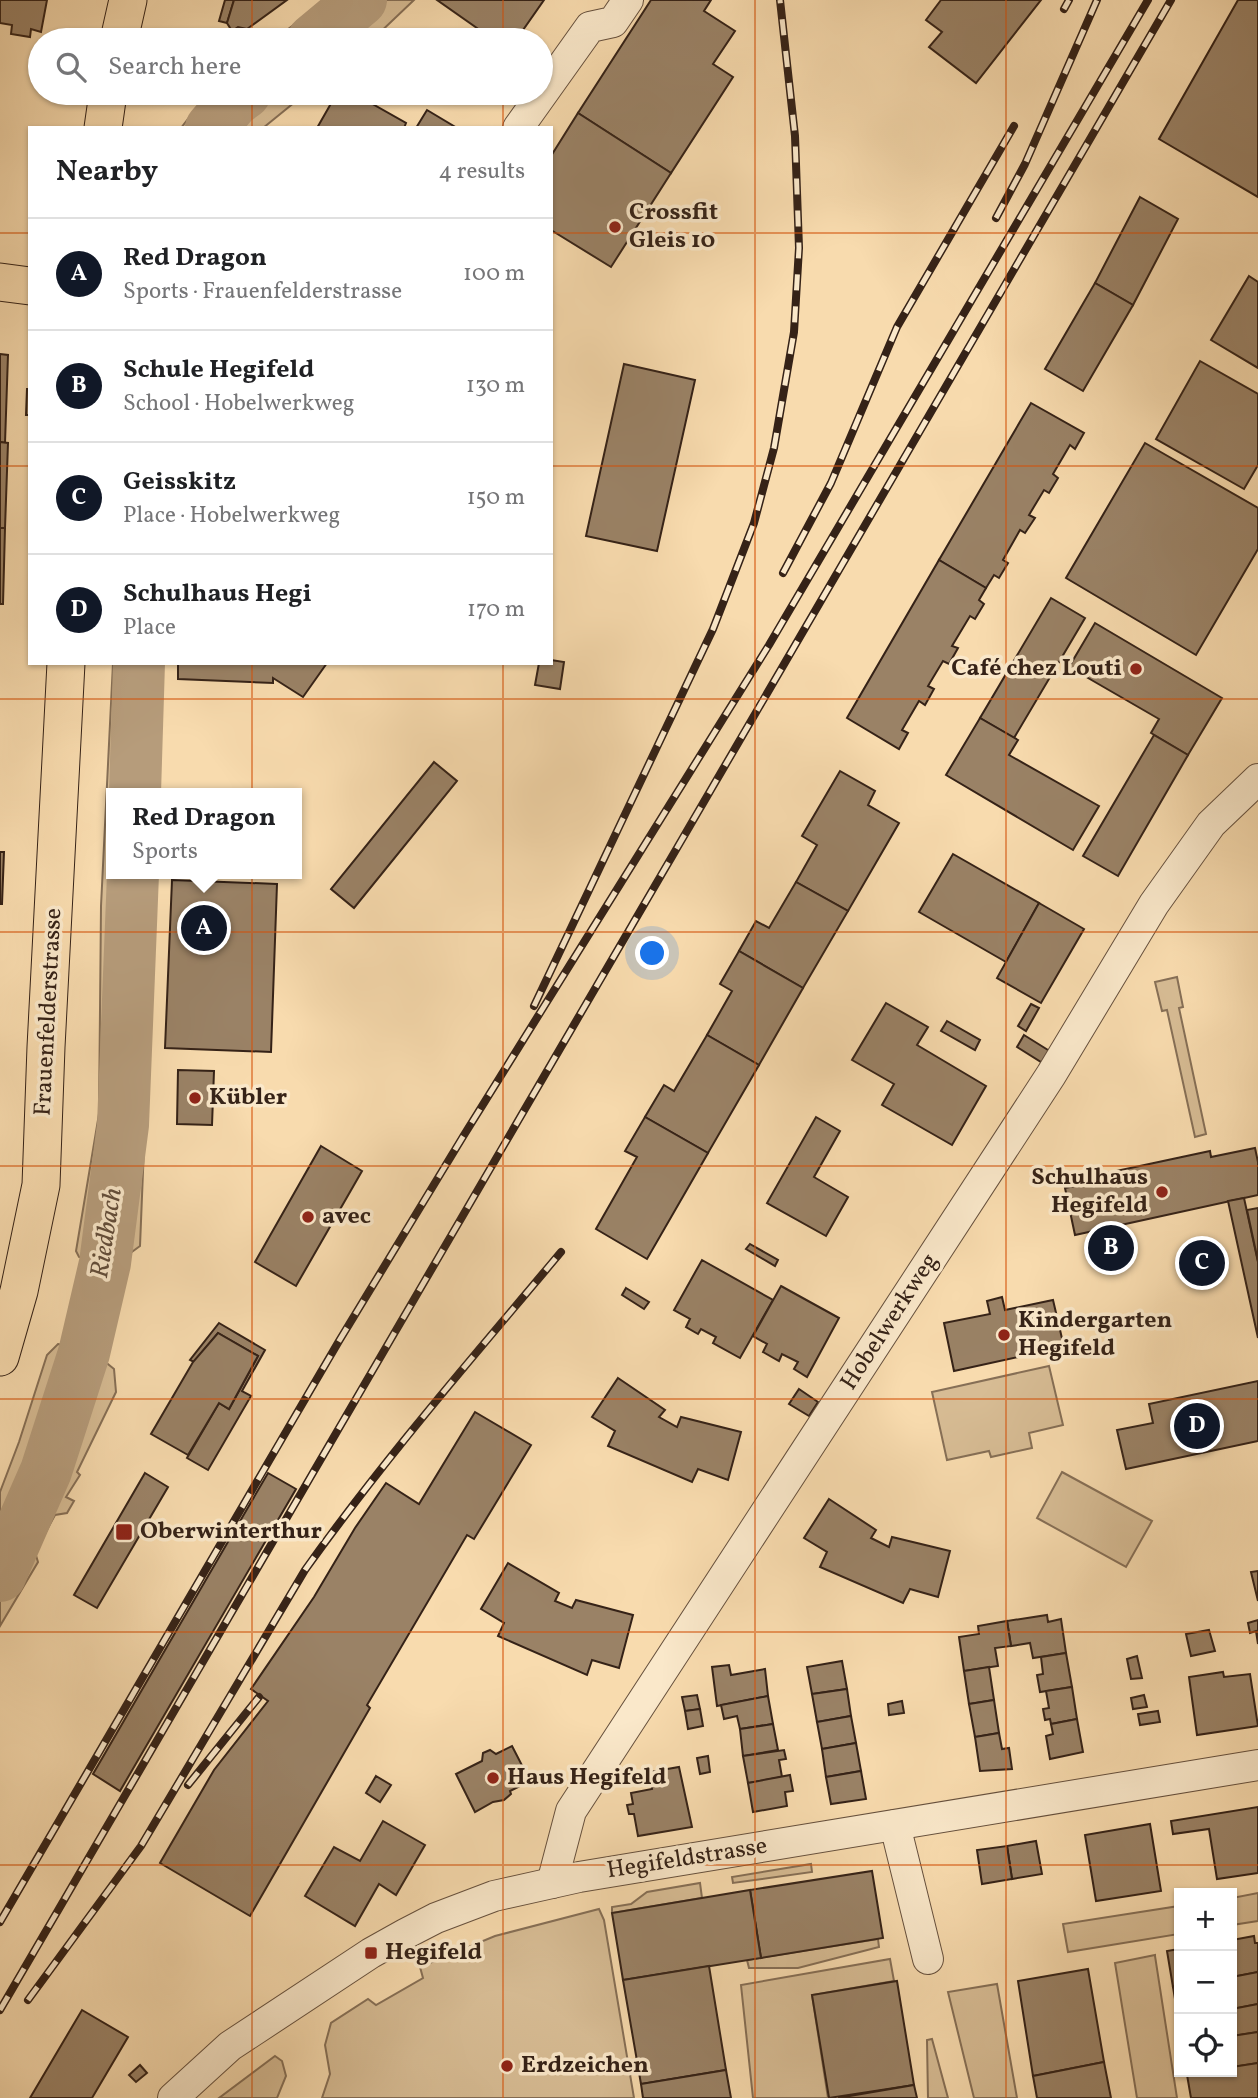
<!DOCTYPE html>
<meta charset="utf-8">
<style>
body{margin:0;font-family:Vollkorn,serif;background:#f2f2f2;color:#202124}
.controls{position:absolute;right:21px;bottom:21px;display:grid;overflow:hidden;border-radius:0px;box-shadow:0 2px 5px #0004}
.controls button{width:63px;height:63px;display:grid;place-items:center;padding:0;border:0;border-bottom:2px solid #e0e0e0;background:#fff;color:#202124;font:35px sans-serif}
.you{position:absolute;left:653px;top:954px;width:24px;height:24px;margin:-18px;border:5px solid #fff;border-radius:50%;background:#1a73e8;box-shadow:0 0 0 10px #1a73e833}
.badge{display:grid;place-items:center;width:46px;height:46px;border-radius:50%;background:#111827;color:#fff;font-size:23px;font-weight:700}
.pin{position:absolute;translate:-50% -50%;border:4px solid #fff;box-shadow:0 2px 7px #0006}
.popup{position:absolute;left:106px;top:788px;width:196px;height:91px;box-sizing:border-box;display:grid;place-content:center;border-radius:0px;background:#fff;filter:drop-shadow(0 2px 5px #0005);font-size:23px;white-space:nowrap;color:#757577}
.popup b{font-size:26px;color:#202124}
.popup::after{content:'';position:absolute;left:50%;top:100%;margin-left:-14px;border:14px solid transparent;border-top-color:#fff}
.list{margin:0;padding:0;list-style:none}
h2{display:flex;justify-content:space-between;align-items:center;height:91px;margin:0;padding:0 28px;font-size:30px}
h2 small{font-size:23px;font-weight:400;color:#757577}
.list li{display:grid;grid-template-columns:46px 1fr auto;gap:21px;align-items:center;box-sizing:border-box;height:112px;padding:0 28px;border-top:2px solid #e0e0e0}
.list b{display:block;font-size:26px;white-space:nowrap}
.list p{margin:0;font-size:23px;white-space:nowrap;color:#757577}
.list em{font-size:23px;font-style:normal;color:#757577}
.icon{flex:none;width:38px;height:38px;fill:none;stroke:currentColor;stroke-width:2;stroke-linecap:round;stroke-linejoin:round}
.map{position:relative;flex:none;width:1258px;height:2098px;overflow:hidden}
.search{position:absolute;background:#fff;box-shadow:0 2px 5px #0004;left:28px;top:28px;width:525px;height:77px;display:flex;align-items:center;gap:18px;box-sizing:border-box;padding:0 24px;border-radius:38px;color:#757577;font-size:26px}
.panel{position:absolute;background:#fff;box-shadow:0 2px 5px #0004;left:28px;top:126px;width:525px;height:539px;border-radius:0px}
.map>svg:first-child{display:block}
</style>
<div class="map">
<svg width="1258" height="2098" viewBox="0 0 1258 2098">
<rect width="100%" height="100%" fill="#f8dbae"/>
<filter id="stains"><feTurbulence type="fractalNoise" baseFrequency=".00286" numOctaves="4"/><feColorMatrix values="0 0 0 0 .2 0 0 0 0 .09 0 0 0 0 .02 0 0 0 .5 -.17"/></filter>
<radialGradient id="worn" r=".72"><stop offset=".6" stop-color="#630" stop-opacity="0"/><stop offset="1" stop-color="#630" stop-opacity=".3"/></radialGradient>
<g fill="#d7bc94" stroke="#866f56" stroke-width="2">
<polygon points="324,0 414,0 372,40 273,40 306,16"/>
<polygon points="208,93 306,93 263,128 181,128"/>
<polygon points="113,663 162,663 159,793 111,793 111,874 155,874 140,1246 114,1265 79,1257 76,1251 99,1114 101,906"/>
<polygon points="1177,977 1183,1007 1179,1008 1206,1134 1195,1137 1167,1010 1162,1011 1155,982"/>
<polygon points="58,1344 93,1352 114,1369 116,1392 77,1472 80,1475 66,1497 74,1501 67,1513 55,1515 35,1552 38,1562 0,1626 0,1492 19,1442 47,1355"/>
<polygon points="1049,1366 1063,1425 1029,1433 1032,1448 991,1457 989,1451 947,1460 932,1392"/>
<polygon points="1062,1472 1152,1521 1126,1567 1037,1518"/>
<polygon points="811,1864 812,1872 733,1883 732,1877"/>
<polygon points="700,1883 702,1898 612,1913 612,1907 631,1904 647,1892"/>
<polygon points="1258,1893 1258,1921 1232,1925 1232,1898"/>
<polygon points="1179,1906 1179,1934 1068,1952 1063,1924"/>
<polygon points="599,1909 604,1920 634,2098 322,2098 330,2074 325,2045 331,2023 368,1999 376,2005 423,1978 420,1967 495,1936"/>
<polygon points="878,1939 879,1947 798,1968 749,1968 747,1960"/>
<polygon points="1155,1955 1155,1956 1177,2098 1137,2098 1115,1963"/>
<polygon points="890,1959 894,1981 812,1995 828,2098 753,2098 741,1985"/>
<polygon points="997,1984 1017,2098 974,2098 948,1992"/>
<polygon points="932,2039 948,2098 928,2098 927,2040"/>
<polygon points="275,2056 282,2061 286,2076 277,2098 219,2098"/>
</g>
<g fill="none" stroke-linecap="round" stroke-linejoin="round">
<g stroke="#b69c7b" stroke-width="52">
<polyline points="313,40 361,0"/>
<polyline points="211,128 234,101 245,93"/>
<polyline points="135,793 139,663"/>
<polyline points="0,1576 46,1471 84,1353 105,1263 123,1125 133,874"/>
</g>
</g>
<g fill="#9a8266" stroke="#352217" stroke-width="2">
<polygon points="0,0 47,0 41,32 31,29 30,37 11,34 12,25 0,23"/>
<polygon points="225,0 234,0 227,23 219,21"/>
<polygon points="234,0 287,0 247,29 238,27 232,31 227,23"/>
<polygon points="437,0 544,0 516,40 494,40"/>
<polygon points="651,0 711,0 704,11 735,31 713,64 733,77 671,173 578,113"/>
<polygon points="941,0 1041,0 976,83 929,47 942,32 926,20"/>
<polygon points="1238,0 1258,0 1258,197 1159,139"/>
<polygon points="337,93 353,93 406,123 404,128 317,128"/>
<polygon points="427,110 457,128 416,128"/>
<polygon points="578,113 671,173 611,267 551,230 551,156"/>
<polygon points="1140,197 1178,219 1133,305 1095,283"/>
<polygon points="1249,276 1258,282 1258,368 1211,340"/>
<polygon points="1095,283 1133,305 1083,391 1045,369"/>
<polygon points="0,354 8,355 5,443 0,442"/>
<polygon points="1200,361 1258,394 1258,465 1244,489 1156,439"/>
<polygon points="624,364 695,380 657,551 586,536"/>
<polygon points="27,389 30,389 30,415 26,415"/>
<polygon points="1031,403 1084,433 1075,449 1070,445 1053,474 1058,478 1049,493 1044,490 1029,515 1035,518 1025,533 1020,530 1003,560 1008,563 999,578 994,575 986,588 939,560"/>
<polygon points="0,442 8,443 5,528 0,528"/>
<polygon points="1145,443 1258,508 1258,549 1196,655 1066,578"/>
<polygon points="0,528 5,528 3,604 0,604"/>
<polygon points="939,560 986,588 979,600 984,604 975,619 970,616 952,646 958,648 949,664 943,661 928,686 934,689 925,705 919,701 902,730 908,733 899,749 847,718"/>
<polygon points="1051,598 1085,618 1014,738 980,718"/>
<polygon points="1095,623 1222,698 1188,755 1151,733 1159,719 1069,667"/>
<polygon points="551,660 564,662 560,689 535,685 539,663 551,663"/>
<polygon points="178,663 327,663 303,697 273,678 273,683 178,679"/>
<polygon points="980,718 1018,740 1009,755 1099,806 1073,850 946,775"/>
<polygon points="1154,735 1188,755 1118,876 1083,856"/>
<polygon points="434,762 457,781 354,908 331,889"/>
<polygon points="840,771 875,791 868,805 899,823 848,911 796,882 817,845 802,836"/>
<polygon points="0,852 4,852 2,904 0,904"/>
<polygon points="953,854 1039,903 1006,962 919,912"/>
<polygon points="172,880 277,884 271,1052 165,1048"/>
<polygon points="796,882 848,911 803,988 739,951 756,921 769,928"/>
<polygon points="1039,903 1084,929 1041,1003 997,978"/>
<polygon points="739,951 803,988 759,1065 707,1035 732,991 720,984"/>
<polygon points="886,1003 928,1027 917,1045 986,1086 952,1145 882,1105 894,1084 852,1060"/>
<polygon points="1031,1004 1039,1008 1026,1031 1018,1026"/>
<polygon points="947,1021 980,1040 975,1050 941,1031"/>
<polygon points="707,1035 759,1065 708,1153 645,1117 664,1085 674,1091"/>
<polygon points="1024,1035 1056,1055 1049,1067 1017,1047"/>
<polygon points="178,1070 214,1071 212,1125 177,1124"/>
<polygon points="645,1117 708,1153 647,1259 596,1229 637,1157 625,1151"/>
<polygon points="816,1117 840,1131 814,1177 848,1197 826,1236 767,1203"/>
<polygon points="321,1146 362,1171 296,1286 255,1262"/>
<polygon points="1255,1148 1258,1162 1258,1195 1075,1235 1065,1188 1109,1179 1107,1173 1210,1151 1211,1157"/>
<polygon points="1244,1198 1258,1262 1258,1338 1228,1201"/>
<polygon points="1258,1208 1258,1261 1247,1210"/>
<polygon points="750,1244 778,1260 775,1266 746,1249"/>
<polygon points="702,1260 773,1300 740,1358 713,1343 716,1337 701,1329 698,1334 686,1327 690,1319 674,1310"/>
<polygon points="781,1286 839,1318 807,1377 794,1369 798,1362 782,1354 779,1361 763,1352 767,1344 753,1336"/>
<polygon points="626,1288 649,1302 644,1309 622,1295"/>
<polygon points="1002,1297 1005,1310 1053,1300 1064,1347 954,1371 944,1323 990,1314 987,1301"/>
<polygon points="219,1323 265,1350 242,1391 251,1396 208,1470 187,1458 219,1403 229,1409 258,1356 218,1333 194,1362 190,1360"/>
<polygon points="218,1333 258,1356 229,1409 219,1403 188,1455 151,1434 193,1362"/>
<polygon points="618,1378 665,1410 659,1417 677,1427 681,1417 741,1432 728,1480 698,1469 692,1482 608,1446 615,1431 592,1417"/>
<polygon points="1258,1381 1258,1441 1126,1469 1117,1430 1153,1423 1149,1404"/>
<polygon points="799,1389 818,1402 809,1416 789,1404"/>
<polygon points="475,1412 531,1445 474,1539 467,1535 367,1705 370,1708 250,1916 160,1863 214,1770 268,1701 251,1689 314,1597 355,1528 386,1483 419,1504"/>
<polygon points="145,1473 168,1487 97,1608 74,1595"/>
<polygon points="268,1473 296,1489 120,1791 93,1774"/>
<polygon points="829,1499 876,1530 871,1538 889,1547 892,1537 950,1551 938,1597 910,1589 903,1603 820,1567 827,1552 804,1538"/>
<polygon points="508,1563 559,1593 555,1601 572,1608 576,1600 633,1615 619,1668 592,1660 587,1675 498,1636 504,1623 481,1609"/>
<polygon points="1258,1571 1258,1601 1251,1572"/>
<polygon points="1047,1615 1048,1622 1061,1619 1066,1653 1033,1658 1030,1643 1011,1646 1007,1621"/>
<polygon points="1258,1620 1258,1644 1256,1631 1250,1633 1248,1623"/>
<polygon points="1007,1621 1011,1646 995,1648 998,1666 964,1671 959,1637 979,1634 978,1626"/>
<polygon points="1209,1630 1215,1651 1191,1656 1186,1634"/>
<polygon points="1066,1653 1072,1687 1040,1692 1037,1675 1043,1674 1041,1657"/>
<polygon points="1137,1656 1142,1678 1131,1679 1127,1659"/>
<polygon points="842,1661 847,1689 812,1694 807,1667"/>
<polygon points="729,1665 731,1675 765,1669 768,1696 717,1706 712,1667"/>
<polygon points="989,1667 994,1700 969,1704 964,1671"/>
<polygon points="1223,1672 1224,1677 1250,1674 1258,1726 1197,1735 1189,1677"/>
<polygon points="1072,1687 1077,1719 1051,1724 1050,1719 1045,1720 1043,1709 1049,1708 1046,1691"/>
<polygon points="847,1689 851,1716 817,1722 812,1694"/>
<polygon points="697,1695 700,1709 685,1711 682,1697"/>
<polygon points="1144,1695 1147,1707 1133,1709 1131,1698"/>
<polygon points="768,1696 773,1724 740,1729 737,1716 724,1719 721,1705"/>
<polygon points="994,1700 999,1733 975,1737 969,1704"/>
<polygon points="902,1701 904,1713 889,1715 888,1704"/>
<polygon points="700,1709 703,1726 688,1729 685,1711"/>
<polygon points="1158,1711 1160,1722 1140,1725 1138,1714"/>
<polygon points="851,1716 856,1743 822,1749 817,1722"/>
<polygon points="1077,1719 1083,1752 1050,1759 1046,1736 1053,1734 1051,1724"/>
<polygon points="773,1724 778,1750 743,1756 740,1729"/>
<polygon points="999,1733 1002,1749 1009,1748 1012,1769 980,1771 975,1737"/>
<polygon points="856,1743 861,1771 826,1777 822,1749"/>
<polygon points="512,1746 530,1781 510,1791 511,1794 504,1800 493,1802 475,1812 456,1774 482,1761 483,1753 490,1750 496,1754"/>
<polygon points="784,1750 786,1759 779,1760 782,1777 748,1783 743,1756"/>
<polygon points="708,1756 710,1772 700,1774 697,1758"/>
<polygon points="679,1767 692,1827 638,1836 634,1814 629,1814 627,1805 633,1804 631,1793 652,1789 650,1772"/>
<polygon points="861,1771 866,1799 831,1804 826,1777"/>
<polygon points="790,1775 793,1791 785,1792 787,1806 753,1812 748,1783"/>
<polygon points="376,1776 391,1785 380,1802 366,1793"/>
<polygon points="1258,1807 1258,1873 1217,1879 1209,1829 1173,1834 1171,1821"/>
<polygon points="383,1821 425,1845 396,1895 379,1884 355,1926 305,1896 334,1847 360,1861"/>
<polygon points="1150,1824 1161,1891 1096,1901 1085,1835"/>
<polygon points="1036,1841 1042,1874 1012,1879 1007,1846"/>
<polygon points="1007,1846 1012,1879 982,1884 977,1850"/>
<polygon points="872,1871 883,1938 761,1958 750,1890"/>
<polygon points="750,1890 761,1958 623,1980 612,1913"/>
<polygon points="1254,1936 1255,1943 1258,1943 1258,1972 1232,1977 1232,1940"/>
<polygon points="1179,1949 1179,1986 1173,1987 1167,1951"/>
<polygon points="709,1966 726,2070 641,2084 623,1980"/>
<polygon points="1088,1969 1104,2062 1033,2076 1018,1981"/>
<polygon points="1258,1972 1258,2004 1232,2009 1232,1977"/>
<polygon points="897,1981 914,2085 829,2098 812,1995"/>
<polygon points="1179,1986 1179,2017 1178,2017 1173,1987"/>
<polygon points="1258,2004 1258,2032 1232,2036 1232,2009"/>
<polygon points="82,2010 128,2037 92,2098 30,2098"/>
<polygon points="1258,2032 1258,2063 1232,2067 1232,2036"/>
<polygon points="1104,2062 1111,2098 1037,2098 1033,2076"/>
<polygon points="1258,2063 1258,2098 1191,2098 1187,2075 1232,2072 1232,2067"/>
<polygon points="140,2065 147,2073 136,2082 129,2075"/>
<polygon points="726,2070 731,2098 643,2098 641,2084"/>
<polygon points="914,2085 917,2098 838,2098"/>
</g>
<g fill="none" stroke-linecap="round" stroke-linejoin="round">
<defs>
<g id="minor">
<polyline points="518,128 590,27 613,22 628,0"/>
<polyline points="895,1825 928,1959"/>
<polyline points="552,1883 571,1811 1051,1075 1154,904 1211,824 1258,779"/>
<polyline points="173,2098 230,2046 371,1953 405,1934 436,1918 494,1896 579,1877 1258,1765"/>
</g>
<g id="major">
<polyline points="119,40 128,0"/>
<polyline points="103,128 108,93"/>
<polyline points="0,282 30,286"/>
<polyline points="0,1357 19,1291 41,1185 46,1047 66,663"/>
</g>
</defs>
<use href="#minor" stroke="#66503d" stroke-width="32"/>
<use href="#major" stroke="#352217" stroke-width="39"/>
<use href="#minor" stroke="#fae8ca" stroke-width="30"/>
<use href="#major" stroke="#f8dbae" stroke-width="37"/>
<defs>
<g id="rail">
<polyline points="1064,9 1069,0"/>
<polyline points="996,218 1025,164 1097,0"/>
<polyline points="783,573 831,483 897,327 1014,126"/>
<polyline points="534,1006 713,629 754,523 774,448 794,332 799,248 795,136 780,0"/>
<polyline points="188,1785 259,1697"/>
<polyline points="0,1922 339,1341 464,1135 769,645 1148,0"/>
<path d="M28 2000 141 1846 305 1570C384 1459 474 1356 561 1252"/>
<polyline points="0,2010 1171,0"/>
</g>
</defs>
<use href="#rail" stroke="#352217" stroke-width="8"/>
<use href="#rail" stroke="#fae8ca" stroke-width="5" stroke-dasharray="16" stroke-linecap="butt"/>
</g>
<path fill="none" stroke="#d6540d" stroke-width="2" stroke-opacity="0.55" d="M252 0V40M503 0V40M755 0V2098M1006 0V2098M252 93V128M503 93V128M0 233H30M551 233H1258M0 466H30M551 466H1258M252 663V2098M503 663V2098M0 699H1258M0 932H1258M0 1166H1258M0 1399H1258M0 1632H1258M0 1865H1258"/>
<g fill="#8f2418" stroke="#fae8ca" stroke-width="2.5">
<circle cx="615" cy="227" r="7"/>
<circle cx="1136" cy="669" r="7"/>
<circle cx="195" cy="1098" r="7"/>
<circle cx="1162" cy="1192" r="7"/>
<circle cx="308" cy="1217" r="7"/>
<circle cx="1004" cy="1335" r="7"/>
<rect x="115" y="1523" width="18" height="18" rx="3.5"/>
<circle cx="493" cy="1778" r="7"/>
<rect x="364" y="1946" width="14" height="14" rx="3.5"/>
<circle cx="507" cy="2066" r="7"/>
</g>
<g text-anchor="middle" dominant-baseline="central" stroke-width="7" stroke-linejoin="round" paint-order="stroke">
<g font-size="24" font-weight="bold" fill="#352217" stroke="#fae8ca" text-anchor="start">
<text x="629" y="213">Crossfit<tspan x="629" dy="28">Gleis 10</tspan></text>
<text x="1122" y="669" text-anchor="end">Café chez Louti</text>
<text x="209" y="1098">Kübler</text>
<text x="1148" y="1178" text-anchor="end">Schulhaus<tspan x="1148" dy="28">Hegifeld</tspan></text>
<text x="322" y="1217">avec</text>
<text x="1018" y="1321">Kindergarten<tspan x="1018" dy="28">Hegifeld</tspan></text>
<text x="140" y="1532">Oberwinterthur</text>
<text x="507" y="1778">Haus Hegifeld</text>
<text x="385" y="1953">Hegifeld</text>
<text x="521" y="2066">Erdzeichen</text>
</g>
<g font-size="24" fill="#352217" stroke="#fae8ca">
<text transform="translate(49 1012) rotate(-87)">Frauenfelderstrasse</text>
<text transform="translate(890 1322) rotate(-57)">Hobelwerkweg</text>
<text transform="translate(687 1859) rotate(-9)">Hegifeldstrasse</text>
</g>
<g font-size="26" font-style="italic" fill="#624d3a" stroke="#fae8ca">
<text transform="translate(107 1233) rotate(-81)">Riedbach</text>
</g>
</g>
<rect width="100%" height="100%" filter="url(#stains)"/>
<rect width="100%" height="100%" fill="url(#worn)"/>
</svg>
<div class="controls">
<button>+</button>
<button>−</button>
<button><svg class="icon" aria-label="locate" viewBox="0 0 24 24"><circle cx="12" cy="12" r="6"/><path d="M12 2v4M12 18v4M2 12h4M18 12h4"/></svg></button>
</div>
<div class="you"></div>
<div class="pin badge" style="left:204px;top:928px">A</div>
<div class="popup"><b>Red Dragon</b>Sports</div>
<div class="pin badge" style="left:1111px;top:1248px">B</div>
<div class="pin badge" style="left:1202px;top:1263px">C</div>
<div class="pin badge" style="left:1197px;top:1426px">D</div>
<div class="search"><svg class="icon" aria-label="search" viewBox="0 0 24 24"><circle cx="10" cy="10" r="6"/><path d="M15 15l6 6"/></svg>Search here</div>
<section class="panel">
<h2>Nearby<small>4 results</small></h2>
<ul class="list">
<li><span class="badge">A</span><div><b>Red Dragon</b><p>Sports · Frauenfelderstrasse</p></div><em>100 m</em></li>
<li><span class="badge">B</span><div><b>Schule Hegifeld</b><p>School · Hobelwerkweg</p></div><em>130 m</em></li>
<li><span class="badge">C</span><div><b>Geisskitz</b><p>Place · Hobelwerkweg</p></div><em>150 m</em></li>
<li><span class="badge">D</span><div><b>Schulhaus Hegi</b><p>Place</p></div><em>170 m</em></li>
</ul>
</section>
</div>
